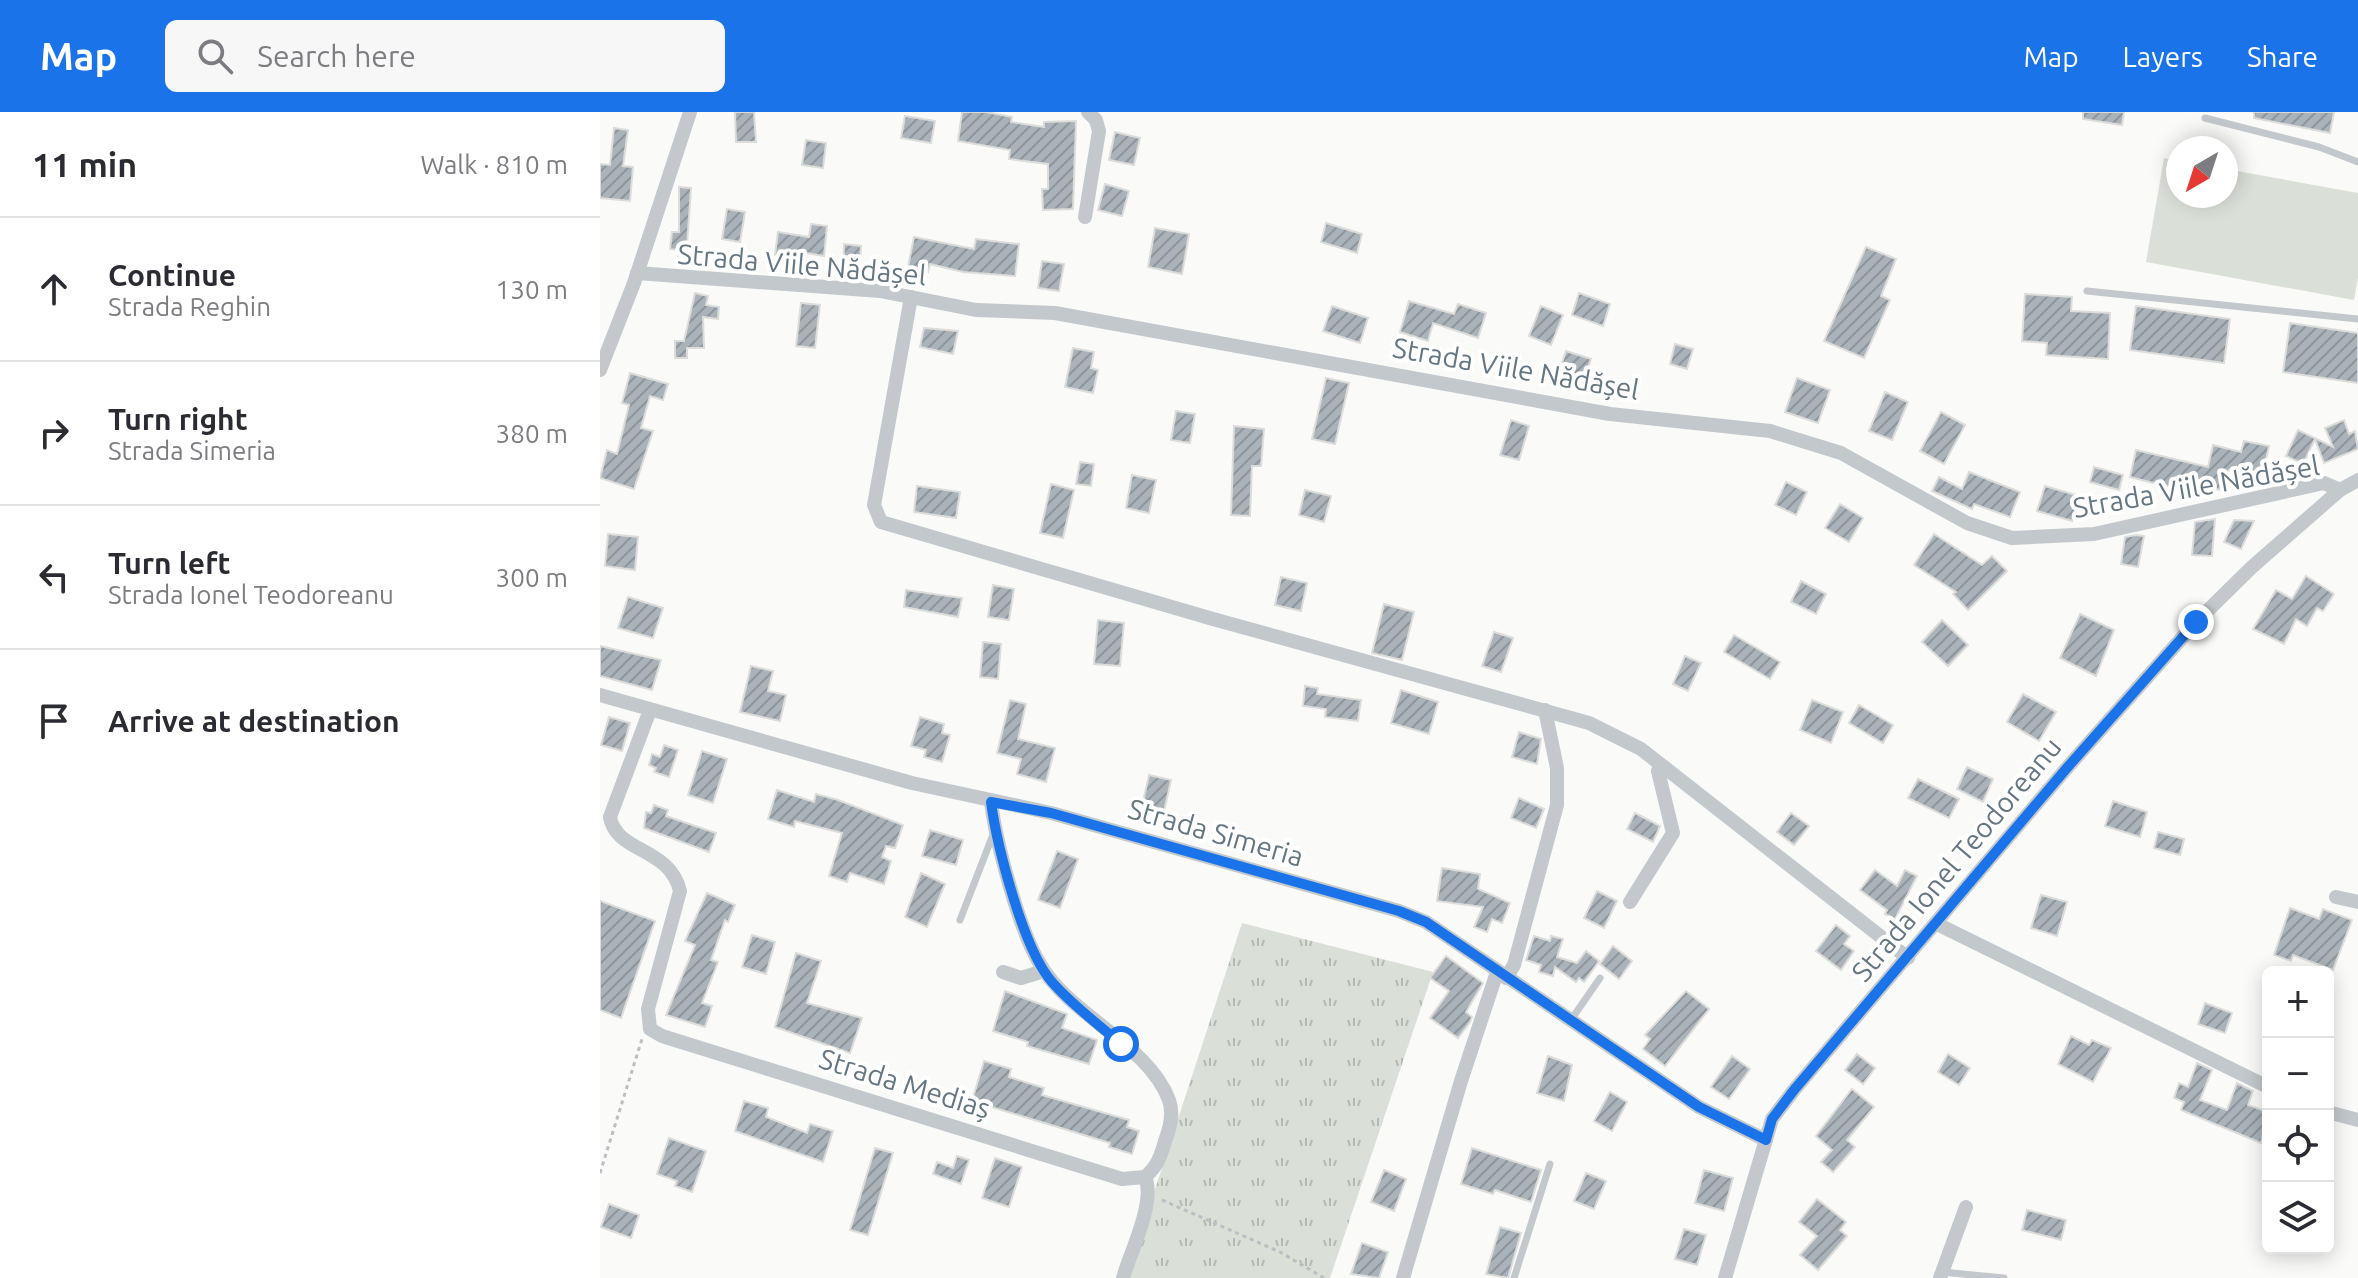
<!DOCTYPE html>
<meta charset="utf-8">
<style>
body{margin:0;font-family:Ubuntu,sans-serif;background:#f7f7f7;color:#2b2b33}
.controls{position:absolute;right:24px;bottom:24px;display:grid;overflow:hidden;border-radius:12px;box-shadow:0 4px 20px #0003}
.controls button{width:72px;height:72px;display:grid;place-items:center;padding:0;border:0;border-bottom:2px solid #e1e1e2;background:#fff;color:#2b2b33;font:40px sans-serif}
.compass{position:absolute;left:1566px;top:24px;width:72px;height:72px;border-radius:50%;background:#fff;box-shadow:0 4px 20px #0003;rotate:219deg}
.stop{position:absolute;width:24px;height:24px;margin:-18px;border:6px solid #1a73e8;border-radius:50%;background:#fff}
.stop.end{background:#1a73e8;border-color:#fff;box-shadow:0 2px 8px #0008}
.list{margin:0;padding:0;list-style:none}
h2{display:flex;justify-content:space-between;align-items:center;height:104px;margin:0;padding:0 32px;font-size:34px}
h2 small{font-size:26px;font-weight:400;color:#7c7c81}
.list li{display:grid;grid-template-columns:52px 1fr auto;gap:24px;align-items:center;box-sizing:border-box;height:144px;padding:0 32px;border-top:2px solid #e1e1e2}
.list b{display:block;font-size:30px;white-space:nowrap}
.list p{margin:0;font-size:26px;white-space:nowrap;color:#7c7c81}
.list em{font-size:26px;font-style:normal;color:#7c7c81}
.icon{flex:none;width:44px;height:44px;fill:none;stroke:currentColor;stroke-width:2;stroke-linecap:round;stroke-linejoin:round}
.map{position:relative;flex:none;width:1758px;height:1166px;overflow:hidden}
header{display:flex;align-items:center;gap:48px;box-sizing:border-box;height:112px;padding:0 40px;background:#1a73e8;color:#fff}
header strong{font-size:38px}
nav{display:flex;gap:44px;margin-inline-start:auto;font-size:28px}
.search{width:560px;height:72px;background:#f7f7f7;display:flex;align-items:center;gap:20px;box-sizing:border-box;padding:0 28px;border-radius:12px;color:#7c7c81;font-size:30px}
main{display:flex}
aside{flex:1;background:#fff}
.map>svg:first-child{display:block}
</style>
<header>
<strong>Map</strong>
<div class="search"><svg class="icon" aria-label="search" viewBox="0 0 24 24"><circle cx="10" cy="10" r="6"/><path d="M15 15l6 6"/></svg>Search here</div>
<nav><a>Map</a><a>Layers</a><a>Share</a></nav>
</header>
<main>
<aside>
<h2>11 min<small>Walk · 810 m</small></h2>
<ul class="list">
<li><svg class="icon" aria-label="ahead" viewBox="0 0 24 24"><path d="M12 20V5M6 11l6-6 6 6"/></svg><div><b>Continue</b><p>Strada Reghin</p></div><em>130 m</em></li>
<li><svg class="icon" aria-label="right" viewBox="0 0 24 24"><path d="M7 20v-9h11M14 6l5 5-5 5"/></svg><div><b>Turn right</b><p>Strada Simeria</p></div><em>380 m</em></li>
<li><svg class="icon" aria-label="left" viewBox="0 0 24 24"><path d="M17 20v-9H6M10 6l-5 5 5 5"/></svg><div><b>Turn left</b><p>Strada Ionel Teodoreanu</p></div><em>300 m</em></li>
<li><svg class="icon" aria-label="arrive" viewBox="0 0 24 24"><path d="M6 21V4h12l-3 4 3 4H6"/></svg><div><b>Arrive at destination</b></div></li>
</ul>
</aside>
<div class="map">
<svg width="1758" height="1166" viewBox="0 0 1758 1166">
<defs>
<pattern id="grass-tufts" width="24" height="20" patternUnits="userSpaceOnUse" patternTransform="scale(2)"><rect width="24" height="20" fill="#dadfd7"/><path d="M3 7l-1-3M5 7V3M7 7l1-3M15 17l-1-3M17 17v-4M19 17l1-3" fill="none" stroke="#b4b9b4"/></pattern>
<pattern id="building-hatch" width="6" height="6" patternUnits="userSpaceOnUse" patternTransform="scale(2)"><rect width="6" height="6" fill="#aab3b9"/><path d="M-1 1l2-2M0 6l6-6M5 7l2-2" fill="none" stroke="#8e969c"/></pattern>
</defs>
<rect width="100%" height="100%" fill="#fafaf8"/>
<polygon fill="url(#grass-tufts)" points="642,811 833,860 730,1166 526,1166"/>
<polygon fill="#dadfd7" points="1564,46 1578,49 1578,84 1626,84 1626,57 1758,81 1758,165 1754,188 1546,150"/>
<g fill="url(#building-hatch)" stroke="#dcdcda" stroke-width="2">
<polygon points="135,0 154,0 156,30 136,30"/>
<polygon points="362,0 386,0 412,5 411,10 444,15 444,10 476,9 473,97 443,98 442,77 448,77 448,52 409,47 410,38 358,29"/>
<polygon points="1483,0 1524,0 1522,13 1483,7"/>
<polygon points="1654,0 1734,0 1730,21 1654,6"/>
<polygon points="305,4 335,9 331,31 301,26"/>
<polygon points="14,16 28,18 23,54 33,55 30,89 0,86 0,52 10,53"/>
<polygon points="515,20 540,26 534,53 509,48"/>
<polygon points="206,28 226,31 223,56 202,53"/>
<polygon points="505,72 529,79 522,104 498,98"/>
<polygon points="79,75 91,76 86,148 78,148 78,138 70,137 72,120 79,120"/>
<polygon points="127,97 145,100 140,130 122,127"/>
<polygon points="726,111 762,122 757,141 721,130"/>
<polygon points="211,112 227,114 224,144 200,140 199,147 175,143 178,120 209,125"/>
<polygon points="555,116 589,122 582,162 548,155"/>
<polygon points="314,125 374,137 376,127 419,132 415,164 363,160 330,152 328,160 308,155"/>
<polygon points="244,132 261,134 259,167 243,166"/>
<polygon points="1266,135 1296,147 1281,184 1290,188 1264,246 1224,229"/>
<polygon points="442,149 464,152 459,179 438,176"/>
<polygon points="95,181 108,184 106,193 119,195 118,207 103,205 104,236 87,236 87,246 75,246 75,229 84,229"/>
<polygon points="979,181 1010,192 1003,214 972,203"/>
<polygon points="1425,182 1472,185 1471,199 1510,201 1508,247 1446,243 1447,231 1422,229"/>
<polygon points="809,189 854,202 858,192 886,201 878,226 833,211 828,229 800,220"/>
<polygon points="201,191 220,193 215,236 196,234"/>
<polygon points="732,194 768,206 760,231 723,219"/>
<polygon points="941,194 963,203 951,233 929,224"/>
<polygon points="1536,194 1630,207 1624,251 1530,238"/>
<polygon points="1690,211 1758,221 1758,271 1683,260"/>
<polygon points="324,216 358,219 353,242 320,235"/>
<polygon points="1075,232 1093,237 1087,257 1070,252"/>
<polygon points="473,236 494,240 491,256 498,258 493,281 465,275"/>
<polygon points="966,239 991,247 983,271 958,263"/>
<polygon points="30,261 68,272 63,288 50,284 41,316 53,319 34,377 0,366 7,338 17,342 29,293 22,291"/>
<polygon points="726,266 749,271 735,332 712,327"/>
<polygon points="1197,266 1230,278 1218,311 1185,300"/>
<polygon points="1285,280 1308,290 1292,328 1269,319"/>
<polygon points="576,299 595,302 590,331 571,328"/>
<polygon points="1341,300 1365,313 1344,352 1320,339"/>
<polygon points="911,308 929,314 919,348 900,343"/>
<polygon points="1744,308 1749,322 1755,319 1758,337 1724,351 1715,327 1703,352 1686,344 1698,318 1733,335 1725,316"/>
<polygon points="634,314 664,317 661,354 652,354 650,404 631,403"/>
<polygon points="1644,329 1669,334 1662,366 1629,358 1624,379 1595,372 1593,381 1530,365 1536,338 1608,355 1613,333 1641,340"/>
<polygon points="480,350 494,352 491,374 476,372"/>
<polygon points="1494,355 1523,363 1519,378 1490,370"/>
<polygon points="1369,360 1420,380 1410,405 1374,392 1372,397 1332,379 1339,365 1362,377"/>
<polygon points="532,363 556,368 549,401 526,396"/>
<polygon points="1186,370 1207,380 1196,403 1175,393"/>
<polygon points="451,372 474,378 463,426 440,421"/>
<polygon points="317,374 360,380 356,406 314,400"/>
<polygon points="1445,374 1479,384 1472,409 1437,399"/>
<polygon points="705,378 731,384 724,410 699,403"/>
<polygon points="1240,392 1263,406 1249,430 1225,416"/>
<polygon points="1615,407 1612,444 1592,443 1595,410"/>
<polygon points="1634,408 1654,409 1641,437 1624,430"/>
<polygon points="8,422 38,425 35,458 5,454"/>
<polygon points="1334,422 1382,453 1392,444 1407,459 1368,498 1353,482 1356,480 1314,453"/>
<polygon points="1536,423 1544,424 1538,455 1521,452 1525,425"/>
<polygon points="1706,464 1734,482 1723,499 1717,496 1707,514 1696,507 1684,532 1653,517 1676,478 1692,487"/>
<polygon points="681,465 707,471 701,499 675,493"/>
<polygon points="1201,469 1226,482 1216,502 1191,490"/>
<polygon points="393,473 414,477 409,508 388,505"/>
<polygon points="306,478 362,486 358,505 304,495"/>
<polygon points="28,485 63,496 53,526 18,516"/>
<polygon points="784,492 814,500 802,548 772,541"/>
<polygon points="1480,502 1514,518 1496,564 1460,546"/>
<polygon points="498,508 524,511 520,554 494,552"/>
<polygon points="1342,508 1368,533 1348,554 1322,530"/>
<polygon points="894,520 913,526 901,560 882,554"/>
<polygon points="1134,523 1180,550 1170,567 1124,540"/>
<polygon points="383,530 401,532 398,567 380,565"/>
<polygon points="0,534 61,548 52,578 0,564"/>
<polygon points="1085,544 1101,551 1088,579 1073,572"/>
<polygon points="151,554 173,559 168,579 186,583 180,609 140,600"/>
<polygon points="705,574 718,576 717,582 761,588 758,609 725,605 726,597 703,594"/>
<polygon points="801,578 838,590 829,622 791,611"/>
<polygon points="1423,582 1456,600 1439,629 1407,610"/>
<polygon points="410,588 426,592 418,627 455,636 446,670 417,662 421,647 397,641"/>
<polygon points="1212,588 1243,600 1231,631 1200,618"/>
<polygon points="1259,593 1293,613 1283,631 1249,611"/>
<polygon points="9,605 30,611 22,639 1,633"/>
<polygon points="320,605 344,612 342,621 350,623 342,650 324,645 326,638 311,634"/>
<polygon points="919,620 941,627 937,652 912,645"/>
<polygon points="64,633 78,638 69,665 54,660 56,656 49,653 52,642 60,645"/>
<polygon points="102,639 127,647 113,691 88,683"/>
<polygon points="1367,655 1393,667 1383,690 1357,677"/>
<polygon points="549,663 571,668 563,704 541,699"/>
<polygon points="1318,667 1359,687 1349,706 1308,686"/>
<polygon points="177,678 214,690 216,682 238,688 303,713 295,736 286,734 282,745 291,749 284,772 250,761 247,770 229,764 242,721 195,709 194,715 168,707"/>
<polygon points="919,686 944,697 936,716 911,706"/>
<polygon points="1513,689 1547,700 1540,725 1505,714"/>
<polygon points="54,693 68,698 66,704 116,721 109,740 44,716 46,700 51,701"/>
<polygon points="1035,701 1060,714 1053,730 1027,717"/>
<polygon points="1191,701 1209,714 1194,733 1177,720"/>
<polygon points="330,718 363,728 356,753 322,744"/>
<polygon points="1558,720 1584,727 1580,743 1554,736"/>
<polygon points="457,739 478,747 460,796 438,788"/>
<polygon points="842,756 880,762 878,777 910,791 902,811 892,807 887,820 874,815 883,795 837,789"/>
<polygon points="1275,758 1297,774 1305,758 1317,764 1295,807 1285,802 1287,798 1260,778"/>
<polygon points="321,761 345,772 327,815 305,805"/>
<polygon points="997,779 1017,789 1004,816 984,806"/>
<polygon points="107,781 135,793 128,810 125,808 111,848 118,850 102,891 112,894 105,915 66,903 95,833 85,829"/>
<polygon points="1441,783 1467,790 1457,824 1431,816"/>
<polygon points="0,789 55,809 21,906 0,898"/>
<polygon points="1690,796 1719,807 1723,797 1752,808 1733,858 1693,843 1691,849 1674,843"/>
<polygon points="1236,813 1250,824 1244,832 1254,839 1241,858 1216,839"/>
<polygon points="152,823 175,830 166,862 142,855"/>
<polygon points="934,824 950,829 951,824 963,827 957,845 977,851 986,839 999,849 984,870 979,866 976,870 955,855 953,864 939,860 941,853 926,848"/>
<polygon points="1013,834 1032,849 1019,867 1000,852"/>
<polygon points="196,841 221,849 207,891 262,906 250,941 175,915"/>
<polygon points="846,844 883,871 866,900 872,905 870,910 858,926 830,906 849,879 830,866"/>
<polygon points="405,879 467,902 462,916 497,928 489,952 427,934 428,930 393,919"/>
<polygon points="1086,879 1109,897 1065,954 1043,937 1050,927 1045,923"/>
<polygon points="1605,891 1632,901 1625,921 1598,912"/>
<polygon points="1471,924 1489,933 1492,928 1511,936 1493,970 1458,952"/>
<polygon points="1257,942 1275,956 1263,972 1245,958"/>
<polygon points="1348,942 1370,956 1359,973 1338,960"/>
<polygon points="948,944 972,953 964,989 937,981"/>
<polygon points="1132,944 1150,957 1129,987 1111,975"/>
<polygon points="384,949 411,957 409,965 444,976 442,983 529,1008 527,1015 539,1019 532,1042 509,1035 510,1031 372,989"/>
<polygon points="1597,951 1612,958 1600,988 1627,998 1637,971 1653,979 1648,993 1668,1000 1661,1031 1581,998 1584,990 1574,986 1579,971 1588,975"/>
<polygon points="1252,977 1274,995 1247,1028 1255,1035 1233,1060 1221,1050 1232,1038 1216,1024"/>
<polygon points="1010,980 1027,990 1012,1019 994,1009"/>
<polygon points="144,989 168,996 166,1005 207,1021 210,1012 233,1019 223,1050 135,1019"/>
<polygon points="69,1026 106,1039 92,1080 75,1074 77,1069 57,1062"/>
<polygon points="275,1036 293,1041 268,1123 250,1118"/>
<polygon points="872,1036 941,1058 931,1090 895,1078 893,1082 861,1072"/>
<polygon points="357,1044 369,1048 361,1072 333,1062 337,1050 353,1056"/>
<polygon points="395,1046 422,1055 409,1095 382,1086"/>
<polygon points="784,1058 806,1067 794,1099 771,1090"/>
<polygon points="1104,1058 1133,1066 1124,1099 1095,1091"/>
<polygon points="986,1061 1006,1069 994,1097 974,1089"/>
<polygon points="1217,1087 1246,1110 1240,1118 1247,1124 1218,1158 1200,1143 1217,1124 1199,1110"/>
<polygon points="9,1092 39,1103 31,1126 1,1115"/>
<polygon points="1427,1098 1466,1108 1461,1128 1422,1118"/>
<polygon points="900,1115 921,1121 908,1166 886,1162"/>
<polygon points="1084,1117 1106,1123 1097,1153 1075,1147"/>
<polygon points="762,1131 788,1140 779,1166 751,1162"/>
</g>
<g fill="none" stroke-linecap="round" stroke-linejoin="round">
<g stroke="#bbbfc2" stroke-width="3" stroke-dasharray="4 4" stroke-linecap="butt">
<polyline points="0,1061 42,927"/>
<polyline points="562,1088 680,1140 724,1166"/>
</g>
<g stroke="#c3c8cc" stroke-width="7">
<polyline points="1605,6 1719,35 1758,50"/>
<polyline points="1487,179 1758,207"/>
<polyline points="360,808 394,720"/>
<polyline points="971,908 1000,866"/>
<polyline points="1342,1160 1404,1166"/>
<polyline points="914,1166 950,1052"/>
</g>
<g stroke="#c3c8cc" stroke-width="14">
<polyline points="485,105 499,19 496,8 488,0"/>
<polyline points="37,161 280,179 376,198 455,201 1010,302 1170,319 1241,341 1367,411 1412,426 1494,422 1724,371 1740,378"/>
<polyline points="311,185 274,393 281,410 613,507 989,611 1041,637 1308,846"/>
<polyline points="0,258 34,171 90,0"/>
<polyline points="0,583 312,671 451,701 799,799 826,810 1099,995 1166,1028"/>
<path d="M50 598 10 705C16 741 70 735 80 779L48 897 50 917 62 924 522 1067 545 1065"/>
<path d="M391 690C396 730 419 818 440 852 470 904 548 932 569 988 574 1002 570 1016 565 1029 561 1044 557 1055 545 1065"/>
<polyline points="1736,785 1758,790"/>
<polyline points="1030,790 1073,721 1058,659 1061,653"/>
<polyline points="1337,812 1668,975"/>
<polyline points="403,860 421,866 444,859"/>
<polyline points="906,866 914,853 957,693 957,656 945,598"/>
<polyline points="1728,1000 1758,1008"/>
<path d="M523 1166C530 1141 556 1089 545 1065"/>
<polyline points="803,1166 861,969 897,860"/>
<polyline points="1125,1166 1172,1007 1194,978 1466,657 1596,510 1652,455 1740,378 1758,368"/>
<polyline points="1340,1166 1366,1095"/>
</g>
</g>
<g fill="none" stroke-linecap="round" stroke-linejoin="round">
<path stroke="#1a73e8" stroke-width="10" d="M521 932C498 912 472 893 452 870 423 837 397 734 391 690L451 701 799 799 826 810 1099 995 1166 1028 1172 1007 1194 978 1466 657 1596 510"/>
</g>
<g text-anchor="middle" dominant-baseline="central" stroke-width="8" stroke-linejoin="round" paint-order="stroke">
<g font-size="28" fill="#657683" stroke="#fff">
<text transform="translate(202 152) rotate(5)">Strada Viile Nădășel</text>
<text transform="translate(916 256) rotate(10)">Strada Viile Nădășel</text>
<text transform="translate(1596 374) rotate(-10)">Strada Viile Nădășel</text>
<text transform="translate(616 720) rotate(16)">Strada Simeria</text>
<text transform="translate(1356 747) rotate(-50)">Strada Ionel Teodoreanu</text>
<text transform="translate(305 971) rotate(17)">Strada Mediaș</text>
</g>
</g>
</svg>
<div class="controls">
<button>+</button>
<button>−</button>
<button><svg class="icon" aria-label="locate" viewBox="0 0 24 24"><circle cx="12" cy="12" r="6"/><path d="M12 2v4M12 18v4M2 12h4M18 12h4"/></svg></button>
<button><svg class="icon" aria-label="layers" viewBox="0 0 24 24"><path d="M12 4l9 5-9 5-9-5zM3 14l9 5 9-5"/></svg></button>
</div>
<svg class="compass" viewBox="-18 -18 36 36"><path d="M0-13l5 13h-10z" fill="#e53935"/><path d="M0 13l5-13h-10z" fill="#7c7c81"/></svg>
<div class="stop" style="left:521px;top:932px"></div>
<div class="stop end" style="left:1596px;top:510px"></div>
</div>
</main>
